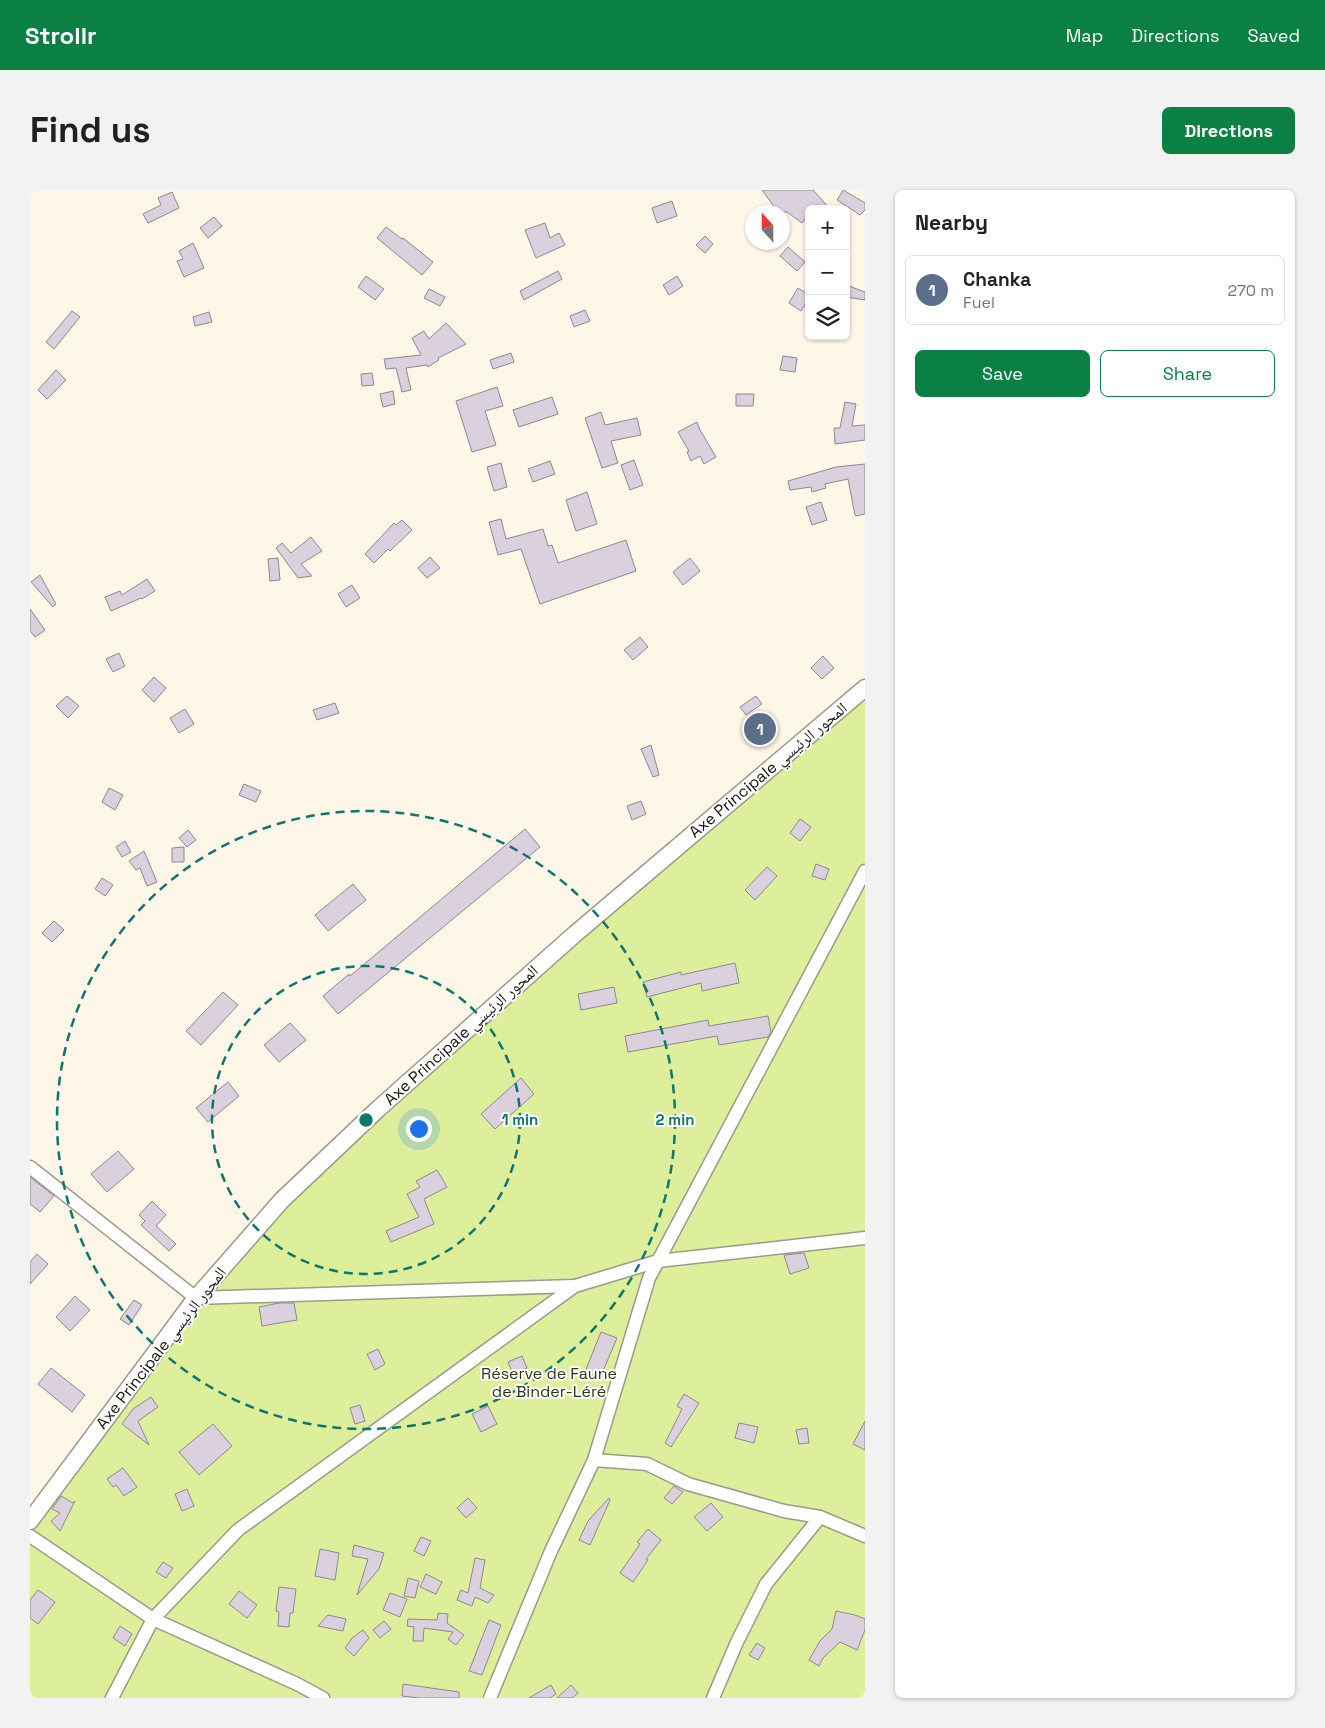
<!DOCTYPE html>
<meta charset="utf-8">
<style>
body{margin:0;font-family:"Space Grotesk","Noto Naskh Arabic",sans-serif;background:#f2f2f2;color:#202124}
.controls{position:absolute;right:15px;top:15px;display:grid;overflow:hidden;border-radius:8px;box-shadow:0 1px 4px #0004}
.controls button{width:45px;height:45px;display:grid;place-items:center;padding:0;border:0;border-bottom:1px solid #e0e0e0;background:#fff;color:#202124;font:25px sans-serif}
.compass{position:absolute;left:715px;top:15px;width:45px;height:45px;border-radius:50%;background:#fff;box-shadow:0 1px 4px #0004;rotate:339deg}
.you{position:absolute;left:388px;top:938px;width:18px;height:18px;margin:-12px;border:4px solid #fff;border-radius:50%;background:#1a73e8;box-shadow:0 0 0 8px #1a73e833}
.badge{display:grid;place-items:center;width:32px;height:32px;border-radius:50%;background:#0b8043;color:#fff;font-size:16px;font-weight:700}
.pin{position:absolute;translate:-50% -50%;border:2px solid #fff;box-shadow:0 1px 5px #0006}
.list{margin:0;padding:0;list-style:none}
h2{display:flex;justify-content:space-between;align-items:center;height:65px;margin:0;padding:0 20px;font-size:21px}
h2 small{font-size:16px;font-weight:400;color:#757577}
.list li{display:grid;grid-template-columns:32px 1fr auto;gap:15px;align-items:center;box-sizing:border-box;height:70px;margin:0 10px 10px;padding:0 10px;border:1px solid #e0e0e0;border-radius:8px}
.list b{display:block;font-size:19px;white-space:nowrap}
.list p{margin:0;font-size:16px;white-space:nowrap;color:#757577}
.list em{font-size:16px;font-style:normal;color:#757577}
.actions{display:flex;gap:10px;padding:15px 20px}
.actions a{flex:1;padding:11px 0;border:1px solid #0b8043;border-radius:8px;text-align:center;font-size:18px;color:#0b8043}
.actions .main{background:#0b8043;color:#fff}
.icon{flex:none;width:28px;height:28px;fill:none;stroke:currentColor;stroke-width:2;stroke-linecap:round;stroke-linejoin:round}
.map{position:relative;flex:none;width:835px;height:1508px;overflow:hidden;border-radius:8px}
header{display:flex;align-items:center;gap:30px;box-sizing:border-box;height:70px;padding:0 25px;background:#0b8043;color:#fff}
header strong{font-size:24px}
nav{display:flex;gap:28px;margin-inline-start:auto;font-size:18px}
.intro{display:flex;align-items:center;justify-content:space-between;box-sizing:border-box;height:120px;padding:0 30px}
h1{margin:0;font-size:35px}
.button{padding:12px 22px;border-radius:8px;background:#0b8043;color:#fff;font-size:18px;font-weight:700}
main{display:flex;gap:30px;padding:0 30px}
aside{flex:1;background:#fff;border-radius:8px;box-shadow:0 1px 4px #0004}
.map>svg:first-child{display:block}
</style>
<header>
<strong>Strollr</strong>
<nav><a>Map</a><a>Directions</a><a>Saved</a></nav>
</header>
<div class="intro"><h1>Find us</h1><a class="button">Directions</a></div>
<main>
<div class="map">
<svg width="835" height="1508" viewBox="0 0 835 1508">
<rect width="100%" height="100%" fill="#fef6e7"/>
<polygon fill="#ddef9b" points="835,498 835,1508 0,1508 0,1331 252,1010"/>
<g fill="#dbd0dd" stroke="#908692">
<polygon points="732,0 783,0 800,19 779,19 779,24 772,33 757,22 748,22"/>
<polygon points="813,0 835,13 835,20 830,25 807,10"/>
<polygon points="142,2 149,18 118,33 113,24 131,15 128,8"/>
<polygon points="642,11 647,26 627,33 622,18"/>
<polygon points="184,27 192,36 178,48 170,38"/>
<polygon points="515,33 520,48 529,43 535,55 506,68 495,40"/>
<polygon points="356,37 372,49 373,48 403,72 392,85 347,48"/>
<polygon points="675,46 683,54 675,63 666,55"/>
<polygon points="163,53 174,78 154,87 147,71 153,69 149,61"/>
<polygon points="758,57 775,72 767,81 750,66"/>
<polygon points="528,81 532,89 494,110 490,101"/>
<polygon points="336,86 354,99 345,110 328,97"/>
<polygon points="647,86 653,96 639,105 633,95"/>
<polygon points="816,95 835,102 835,110 816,107"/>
<polygon points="768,98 779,105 779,109 771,121 759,113"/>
<polygon points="399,99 415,107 410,116 394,108"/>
<polygon points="555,120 560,131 544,137 540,126"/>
<polygon points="42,121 50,127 24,159 16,152"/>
<polygon points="179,122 182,132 165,136 163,127"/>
<polygon points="416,133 436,154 408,168 409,170 398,177 397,175 376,178 381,200 372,202 366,178 356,179 354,169 391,165 382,148 394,141 399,149"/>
<polygon points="481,163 484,172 463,179 460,170"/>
<polygon points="753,166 767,168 765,182 750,180"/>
<polygon points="26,180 36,190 17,209 8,200"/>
<polygon points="342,183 344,195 332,196 331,184"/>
<polygon points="467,197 473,216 455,221 466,255 442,262 426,211"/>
<polygon points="363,201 365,214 353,217 350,204"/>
<polygon points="706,204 724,204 723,216 706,216"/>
<polygon points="522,207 528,224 489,237 483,220"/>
<polygon points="815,212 826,214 822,236 835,235 835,250 805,254 804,238 810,238"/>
<polygon points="571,222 575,235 607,228 611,245 581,251 588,273 572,278 555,228"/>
<polygon points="667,232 670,240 686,267 674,274 670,266 661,271 657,262 659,261 648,242"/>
<polygon points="604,270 613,295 600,300 591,275"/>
<polygon points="520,271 525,284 503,292 498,279"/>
<polygon points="471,273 477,297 464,301 457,277"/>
<polygon points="835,274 835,324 826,326 825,325 818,289 795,294 796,298 782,302 781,297 760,300 758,291 806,277"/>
<polygon points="557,302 567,334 546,341 536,310"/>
<polygon points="791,312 797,330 782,335 776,317"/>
<polygon points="471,329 476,349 513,339 518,356 522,355 528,373 596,350 606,381 510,414 491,359 468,365 459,332"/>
<polygon points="372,330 382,340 360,361 358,359 344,373 335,364 364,333 366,335"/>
<polygon points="281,347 292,361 271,374 282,386 268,388 246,358 252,353 261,363"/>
<polygon points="400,367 410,378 397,388 388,378"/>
<polygon points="248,368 250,390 240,391 238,369"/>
<polygon points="660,368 670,381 653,395 643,382"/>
<polygon points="10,385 26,414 23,417 1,392"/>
<polygon points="117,389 125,401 112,409 111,408 81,421 75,407 90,401 92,405"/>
<polygon points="322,395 330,408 316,417 308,404"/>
<polygon points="0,419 15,440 5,447 0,441"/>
<polygon points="610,447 618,457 603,470 594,460"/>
<polygon points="89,463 95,476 83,482 76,469"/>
<polygon points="793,466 804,478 792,489 781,478"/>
<polygon points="124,487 136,498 124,512 112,500"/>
<polygon points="37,506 49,516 38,528 26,516"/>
<polygon points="726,506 732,514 716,525 710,517"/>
<polygon points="305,513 309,523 287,530 283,520"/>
<polygon points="155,519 164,534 149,543 140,528"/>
<polygon points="621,555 629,585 623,587 611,559"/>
<polygon points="214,594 231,601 226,612 209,605"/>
<polygon points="79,598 93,605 85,620 72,612"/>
<polygon points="611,611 616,624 602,630 597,616"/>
<polygon points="770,629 781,637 770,651 760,643"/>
<polygon points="495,639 510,657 308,824 293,806 319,784 320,786"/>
<polygon points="158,640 166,650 157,657 149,648"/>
<polygon points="95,651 101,662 92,667 86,657"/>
<polygon points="154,657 154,672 142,672 142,658"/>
<polygon points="114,661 127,692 117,696 110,678 106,680 99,671"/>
<polygon points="786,674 799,679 795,690 782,686"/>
<polygon points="737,677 747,686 725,710 715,700"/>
<polygon points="72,688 83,695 75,706 65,699"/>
<polygon points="323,694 336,710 298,741 285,725"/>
<polygon points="24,731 34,740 22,752 12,743"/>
<polygon points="705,773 709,793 672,801 671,793 617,807 613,792 651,782 651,785"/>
<polygon points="584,797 587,813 551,820 548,804"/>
<polygon points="193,802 208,815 171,855 156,841"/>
<polygon points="738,826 741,842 738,847 689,855 687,846 598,862 595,846 678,830 679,836"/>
<polygon points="260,833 276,850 249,872 234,855"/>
<polygon points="491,888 504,904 465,939 451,924"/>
<polygon points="198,892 209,906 178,932 166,918"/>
<polygon points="88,961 104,979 77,1002 61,984"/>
<polygon points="407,980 417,997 394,1009 404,1034 361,1052 356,1041 389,1027 377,1004 390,997 386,991"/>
<polygon points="0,987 24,1006 10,1022 0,1014"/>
<polygon points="122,1011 136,1025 126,1036 146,1054 139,1061 111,1035 115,1031 109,1025"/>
<polygon points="774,1063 779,1078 760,1084 754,1065"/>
<polygon points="7,1064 18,1074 0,1094 0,1072"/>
<polygon points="45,1106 60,1120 40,1141 26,1127"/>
<polygon points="104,1110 112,1115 99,1135 90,1129"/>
<polygon points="249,1113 264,1113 267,1130 232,1136 229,1117"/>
<polygon points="571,1142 587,1148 570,1188 555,1182"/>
<polygon points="348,1159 355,1174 345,1180 337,1164"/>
<polygon points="492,1166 497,1178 483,1184 478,1172"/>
<polygon points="21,1178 55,1205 42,1222 8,1194"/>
<polygon points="654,1204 669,1213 641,1257 635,1253 652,1219 647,1216"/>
<polygon points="121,1207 128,1217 108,1231 119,1255 92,1234 103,1219"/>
<polygon points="330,1215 335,1231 325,1234 320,1218"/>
<polygon points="458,1216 467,1234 451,1242 442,1224"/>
<polygon points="835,1231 835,1260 823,1254"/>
<polygon points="709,1233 728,1237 724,1253 705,1248"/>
<polygon points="183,1234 202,1256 169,1285 149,1262"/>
<polygon points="777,1238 779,1253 769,1254 766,1240"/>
<polygon points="93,1278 107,1297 94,1306 86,1295 83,1297 77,1289"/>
<polygon points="644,1296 653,1302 642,1314 634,1308"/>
<polygon points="157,1299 164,1316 152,1321 145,1304"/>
<polygon points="31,1306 43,1313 45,1311 30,1341 21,1331 30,1323 22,1319"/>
<polygon points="438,1308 447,1318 436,1328 427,1318"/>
<polygon points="579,1308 580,1310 560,1355 549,1350 558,1331"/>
<polygon points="681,1313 693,1327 677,1341 664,1327"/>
<polygon points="618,1339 631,1350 616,1369 618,1370 603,1392 590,1383 610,1354 607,1352"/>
<polygon points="391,1347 401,1351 394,1366 384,1361"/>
<polygon points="324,1355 354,1363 349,1379 327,1405 338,1369 322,1366"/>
<polygon points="290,1359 309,1363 305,1390 285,1386"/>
<polygon points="445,1368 455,1370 450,1398 464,1405 458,1413 445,1407 442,1416 427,1410 431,1400 438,1403"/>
<polygon points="133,1372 143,1378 136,1388 126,1382"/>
<polygon points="396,1384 412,1392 406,1404 390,1397"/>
<polygon points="378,1388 389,1391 385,1408 374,1406"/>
<polygon points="249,1397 266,1399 263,1423 260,1423 259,1437 248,1436 249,1422 246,1421"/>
<polygon points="8,1400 25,1412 8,1434 0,1428 0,1410"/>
<polygon points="209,1401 227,1415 217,1428 199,1414"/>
<polygon points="360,1403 377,1409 370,1427 353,1420"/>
<polygon points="806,1421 825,1425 835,1429 835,1440 827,1460 810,1452 793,1468 789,1476 779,1470 790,1451 802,1439"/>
<polygon points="408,1423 418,1424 417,1433 434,1445 426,1455 418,1449 423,1442 394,1438 393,1451 383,1451 384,1437 377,1436 378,1429 407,1430"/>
<polygon points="298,1425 316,1429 313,1441 288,1436"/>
<polygon points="459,1430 471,1435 452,1485 439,1481"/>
<polygon points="354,1431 361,1439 350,1448 343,1440"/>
<polygon points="90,1436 102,1444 95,1456 83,1448"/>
<polygon points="333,1440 339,1448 324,1466 315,1458 322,1448"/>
<polygon points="727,1453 735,1458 728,1470 719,1465"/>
<polygon points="373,1494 429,1502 429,1508 389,1508 372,1506"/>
<polygon points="521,1495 526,1504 520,1508 499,1508"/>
<polygon points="541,1495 548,1503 542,1508 527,1508"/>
</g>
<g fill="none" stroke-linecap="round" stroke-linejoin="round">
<defs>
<g id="minor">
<polyline points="0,977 166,1108 545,1096"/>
<polyline points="564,1270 617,1274 658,1294 754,1321 790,1327 835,1346"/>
<polyline points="0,1346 123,1429 267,1494 293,1508"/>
<polyline points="82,1508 123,1429 208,1340 545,1096 628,1071 835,1048"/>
<polyline points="460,1508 521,1361 564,1270 619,1088 835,681"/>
<polyline points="683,1508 707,1452 736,1394 790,1327"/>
</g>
<polyline id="major" points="0,1331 166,1108 252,1010 348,919 545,744 835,498"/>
</defs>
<use href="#minor" stroke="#a0988b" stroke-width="15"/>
<use href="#major" stroke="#a0988b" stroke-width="19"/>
<use href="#minor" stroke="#fff" stroke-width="12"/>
<use href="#major" stroke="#fff" stroke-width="16"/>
</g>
<g fill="none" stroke="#0f766e" stroke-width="2.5" stroke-dasharray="9 6">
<circle cx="336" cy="930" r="154"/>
<circle cx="336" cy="930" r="309"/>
</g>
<g text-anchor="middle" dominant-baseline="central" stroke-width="4" stroke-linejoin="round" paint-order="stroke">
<g font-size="16" fill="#16130e" stroke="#fff">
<text transform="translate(738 580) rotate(-40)">Axe Principale المحور الرئيسي</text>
<text transform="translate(431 845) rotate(-42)">Axe Principale المحور الرئيسي</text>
<text transform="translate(131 1158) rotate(-52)">Axe Principale المحور الرئيسي</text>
</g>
<g font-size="16" fill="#2e3511" stroke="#fff">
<text x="519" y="1183">Réserve de Faune<tspan x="519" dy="18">de Binder-Léré</tspan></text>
</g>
</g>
<circle cx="336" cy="930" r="8" fill="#0f766e" stroke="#fff" stroke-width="2.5"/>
<g font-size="15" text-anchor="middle" font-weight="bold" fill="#0f766e" stroke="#fff" stroke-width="4" stroke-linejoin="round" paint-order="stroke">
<text x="490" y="935">1 min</text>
<text x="645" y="935">2 min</text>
</g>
</svg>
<div class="controls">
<button>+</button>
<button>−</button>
<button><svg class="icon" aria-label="layers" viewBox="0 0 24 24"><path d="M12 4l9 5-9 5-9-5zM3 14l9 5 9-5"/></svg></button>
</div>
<svg class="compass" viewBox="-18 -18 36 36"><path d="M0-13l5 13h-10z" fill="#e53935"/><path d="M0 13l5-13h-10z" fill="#757577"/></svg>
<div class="you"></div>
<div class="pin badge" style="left:730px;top:539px;background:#5c6f8a">1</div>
</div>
<aside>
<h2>Nearby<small></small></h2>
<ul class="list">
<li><span class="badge" style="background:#5c6f8a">1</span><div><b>Chanka</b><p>Fuel</p></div><em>270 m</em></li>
</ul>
<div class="actions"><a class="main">Save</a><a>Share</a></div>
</aside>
</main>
